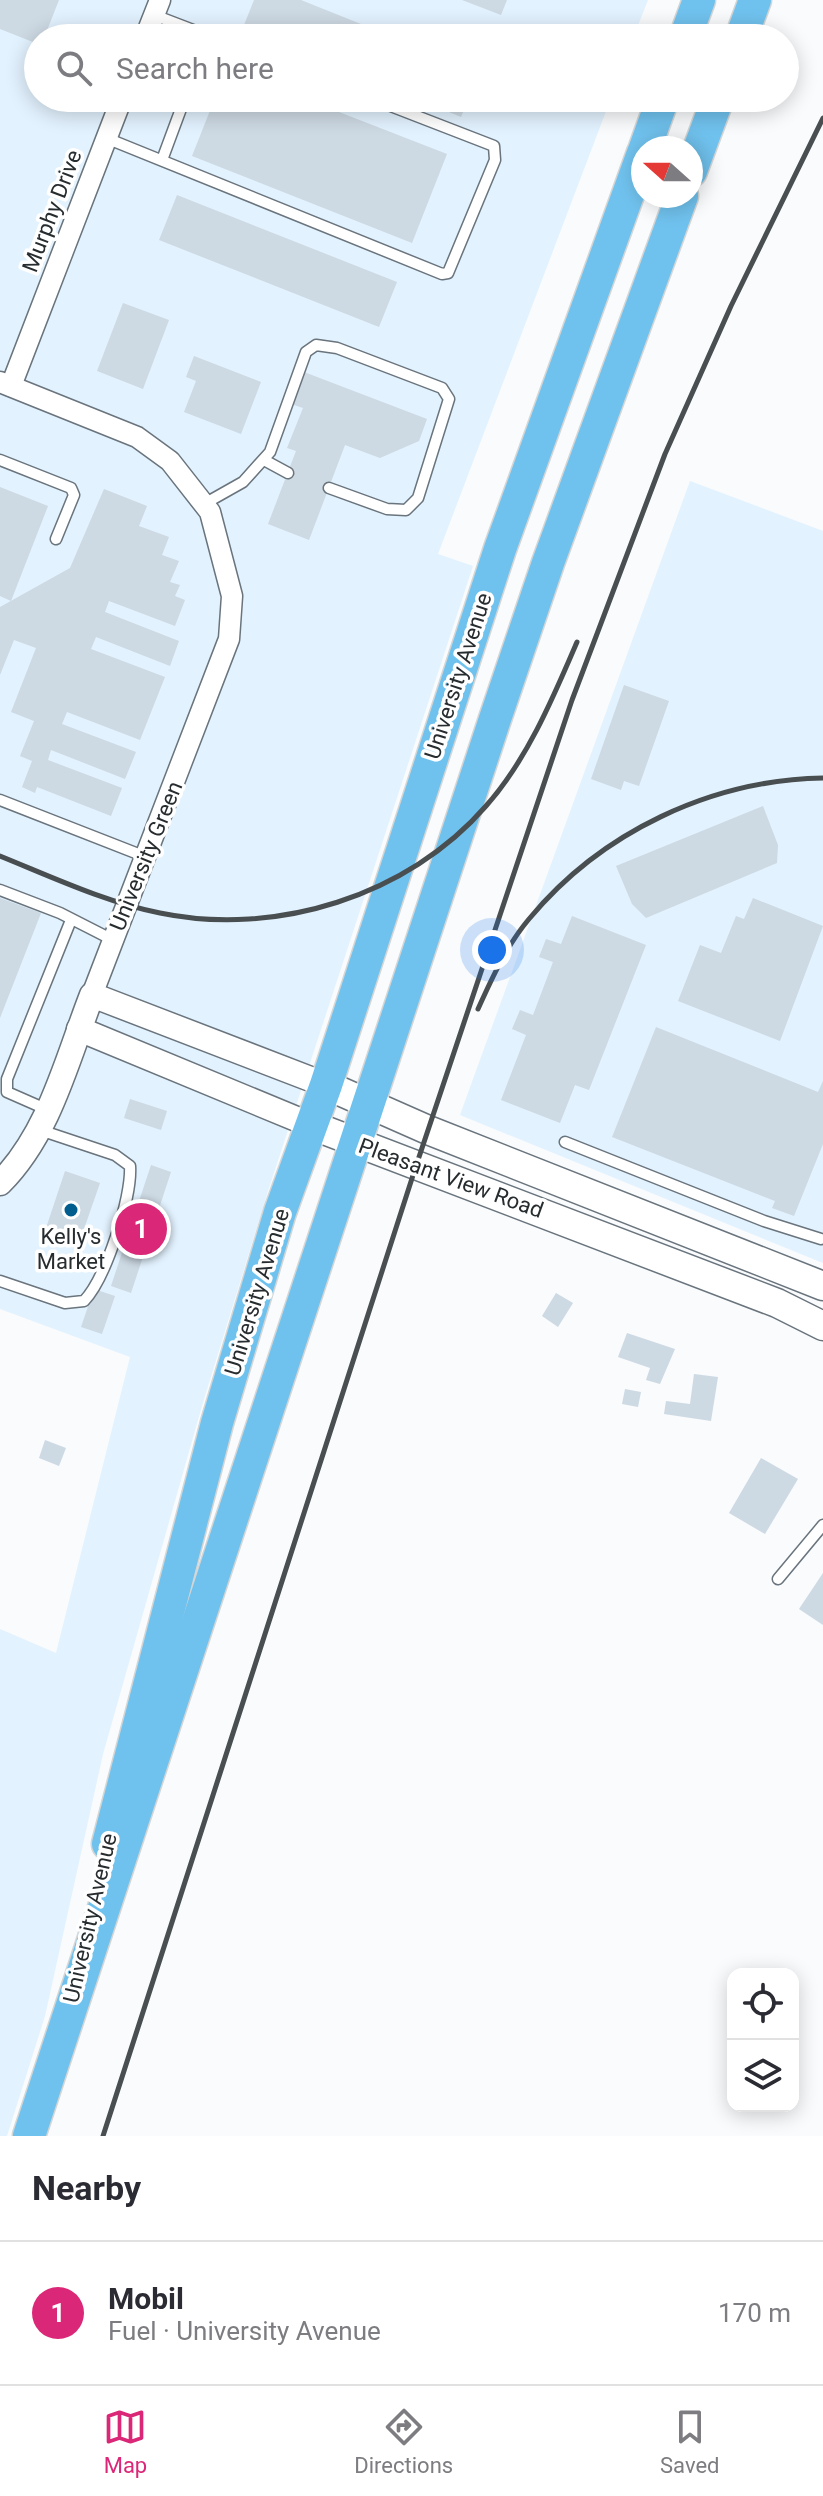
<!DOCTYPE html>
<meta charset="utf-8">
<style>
body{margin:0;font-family:Roboto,sans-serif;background:#f7f7f7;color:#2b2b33}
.controls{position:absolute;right:24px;bottom:24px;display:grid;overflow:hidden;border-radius:16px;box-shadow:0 4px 20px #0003}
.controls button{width:72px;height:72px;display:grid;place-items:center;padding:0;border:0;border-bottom:2px solid #e1e1e2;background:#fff;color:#2b2b33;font:40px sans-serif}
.compass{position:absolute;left:631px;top:136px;width:72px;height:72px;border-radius:50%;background:#fff;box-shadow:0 4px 20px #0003;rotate:291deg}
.you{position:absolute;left:492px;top:950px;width:28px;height:28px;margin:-20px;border:6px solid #fff;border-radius:50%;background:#1a73e8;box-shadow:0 0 0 12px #1a73e833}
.badge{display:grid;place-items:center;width:52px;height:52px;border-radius:50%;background:#db2777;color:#fff;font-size:26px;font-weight:700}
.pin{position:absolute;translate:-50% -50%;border:4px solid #fff;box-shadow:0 2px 8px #0006}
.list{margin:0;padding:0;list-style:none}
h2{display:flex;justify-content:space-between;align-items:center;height:104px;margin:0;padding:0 32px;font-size:34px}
h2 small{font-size:26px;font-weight:400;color:#7c7c81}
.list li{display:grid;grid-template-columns:52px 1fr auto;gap:24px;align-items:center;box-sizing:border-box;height:144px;padding:0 32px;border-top:2px solid #e1e1e2}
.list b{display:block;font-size:30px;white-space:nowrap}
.list p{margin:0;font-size:26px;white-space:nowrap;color:#7c7c81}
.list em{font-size:26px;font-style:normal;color:#7c7c81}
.icon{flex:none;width:44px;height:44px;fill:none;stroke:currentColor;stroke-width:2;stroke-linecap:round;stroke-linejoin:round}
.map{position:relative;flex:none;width:823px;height:2136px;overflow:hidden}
.search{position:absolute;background:#fff;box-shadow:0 4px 20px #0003;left:24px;right:24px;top:24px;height:88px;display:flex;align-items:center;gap:20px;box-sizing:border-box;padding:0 28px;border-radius:44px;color:#7c7c81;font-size:30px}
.sheet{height:248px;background:#fff}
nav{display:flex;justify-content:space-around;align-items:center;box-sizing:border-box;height:112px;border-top:2px solid #e1e1e2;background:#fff;font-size:22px;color:#7c7c81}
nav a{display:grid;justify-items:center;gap:4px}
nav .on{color:#db2777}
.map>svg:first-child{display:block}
</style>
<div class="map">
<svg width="823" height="2136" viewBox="0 0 823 2136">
<rect width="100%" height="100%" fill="#f9fbfd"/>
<g fill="#e2f2fe">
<polygon points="0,0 648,0 633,38 38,38 38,98 611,98 438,554 473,566 269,1188 202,1406 103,1754 45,2016 7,2136 0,2136 0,1629 56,1653 130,1357 0,1309"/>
<polygon points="690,481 823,531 823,1263 460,1115"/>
</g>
<g fill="#cdd9e3">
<polygon points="0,0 59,0 44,38 38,38 38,44 0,29"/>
<polygon points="254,0 301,0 396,38 263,38 242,30"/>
<polygon points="462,0 507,0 501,15"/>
<polygon points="215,98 303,98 447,154 412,243 192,156"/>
<polygon points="415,98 469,98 461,117"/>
<polygon points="177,195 397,282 379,327 159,240"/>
<polygon points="123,303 169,320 143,389 97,371"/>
<polygon points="194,356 261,382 241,434 184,412 196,381 186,377"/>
<polygon points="304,372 427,419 419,441 380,458 345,445 309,540 268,524 296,451 287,448 303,408 291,404"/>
<polygon points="0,487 48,506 11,601 0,596"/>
<polygon points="104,489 147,506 139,526 169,537 162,555 179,561 170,582 180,585 175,596 185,600 175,626 109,601 105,612 179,641 170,666 96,637 91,649 165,677 140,740 67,712 62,724 136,752 125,779 51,750 48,760 122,788 111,816 37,787 35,793 22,787 32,761 20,756 34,721 11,712 36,648 14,640 0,675 0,607 70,568"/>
<polygon points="624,685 669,701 639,786 624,781 621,790 591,779"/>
<polygon points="763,806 778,845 777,863 646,918 632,904 616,866"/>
<polygon points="0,898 41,913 0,1018"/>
<polygon points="753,898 823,926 780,1041 678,1001 700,945 721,953 736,916 744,919"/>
<polygon points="572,916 646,945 589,1090 575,1085 560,1123 501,1100 526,1035 512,1029 520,1010 533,1015 553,962 539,957 546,939 561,944"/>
<polygon points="656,1027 818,1092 823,1081 823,1144 794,1216 772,1208 775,1201 612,1137"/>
<polygon points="130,1099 167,1111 161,1130 124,1118"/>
<polygon points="151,1165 171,1172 131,1293 111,1286"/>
<polygon points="65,1171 100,1183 77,1249 43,1237"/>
<polygon points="94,1289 115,1296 102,1334 81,1327"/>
<polygon points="556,1293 573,1303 558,1327 542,1316"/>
<polygon points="627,1333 675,1349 660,1384 646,1380 650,1368 618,1357"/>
<polygon points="694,1374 718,1377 711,1421 664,1414 666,1401 690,1404"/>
<polygon points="625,1389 641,1392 638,1407 622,1404"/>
<polygon points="45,1440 66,1448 59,1466 39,1458"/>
<polygon points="761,1458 798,1479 765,1534 729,1513"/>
<polygon points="823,1573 823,1625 799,1609"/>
</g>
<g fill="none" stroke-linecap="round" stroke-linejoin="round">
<defs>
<g id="service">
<polyline points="154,15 214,38"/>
<polyline points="106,138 442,274 448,273 495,160 494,146 370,98"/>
<polyline points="162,160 185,98"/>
<polyline points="0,460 71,488 74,495 56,539"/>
<polyline points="264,460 288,473"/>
<polyline points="204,504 243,482 270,452 306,352 316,345 337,348 442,388 449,399 418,498 406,510 387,509 329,488"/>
<polyline points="0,800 146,857"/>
<polyline points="0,890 60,913 113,940"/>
<polyline points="48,1110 7,1092 7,1079 71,920"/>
<polyline points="565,1142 764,1221 821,1239"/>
<path d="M0 1281 65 1303 84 1301C106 1278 132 1197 130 1166L115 1155 40 1130"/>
<polyline points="778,1579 823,1525"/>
</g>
<g id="minor">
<polyline points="145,38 160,0"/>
<polyline points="0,382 137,437 170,461 210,512 232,596 229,639 92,995"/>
<polyline points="11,386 122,98"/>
</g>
<g id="tertiary">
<polyline points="79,1029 311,1125"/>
<path d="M0 1183C50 1133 67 1059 92 995L326 1085"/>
</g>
<g id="secondary">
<polyline points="326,1085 428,1130 823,1286"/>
<polyline points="311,1125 777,1303 823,1326"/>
</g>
<g id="primary">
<polyline points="685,38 699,0"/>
<polyline points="741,38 755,0"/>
<polyline points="645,148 663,98"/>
<polyline points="691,171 718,98"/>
<polyline points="108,1844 217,1423 280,1212 326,1085 500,549 643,153"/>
<polyline points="29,2136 495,719 548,563 682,196"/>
</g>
</defs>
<use href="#service" stroke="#69747d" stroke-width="13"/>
<use href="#minor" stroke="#69747d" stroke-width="23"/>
<use href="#tertiary" stroke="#69747d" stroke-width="27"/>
<use href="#secondary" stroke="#69747d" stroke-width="31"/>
<use href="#primary" stroke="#d4d5d5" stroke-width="35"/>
<use href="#service" stroke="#fff" stroke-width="10"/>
<use href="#minor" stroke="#fff" stroke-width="20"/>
<use href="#tertiary" stroke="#fff" stroke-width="24"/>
<use href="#secondary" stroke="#fff" stroke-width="28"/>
<use href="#primary" stroke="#70c2ee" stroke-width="32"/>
<g stroke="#494e50" stroke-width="5">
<path d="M0 856C52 877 105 902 160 913 276 937 408 896 486 806 527 760 553 698 577 642"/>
<path d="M478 1009C492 978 507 945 529 919 601 832 711 780 823 778"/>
<polyline points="103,2136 416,1166 572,700 665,454 731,306 823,118"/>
</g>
</g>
<circle fill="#005d8e" stroke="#fff" stroke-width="3" cx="71" cy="1210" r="8"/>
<g text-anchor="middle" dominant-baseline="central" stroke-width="7" stroke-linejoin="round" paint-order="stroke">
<g font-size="22" fill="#272c2f" stroke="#fff">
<text transform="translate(52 211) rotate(-69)">Murphy Drive</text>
<text transform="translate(458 676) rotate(-72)">University Avenue</text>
<text transform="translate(146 856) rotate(-68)">University Green</text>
<text transform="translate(451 1178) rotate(20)">Pleasant View Road</text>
<text transform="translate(257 1292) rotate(-73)">University Avenue</text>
<text transform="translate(90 1918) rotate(-77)">University Avenue</text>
</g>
<g font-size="22" fill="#272c2f" stroke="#fff">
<text x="71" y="1236">Kelly's<tspan x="71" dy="25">Market</tspan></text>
</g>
</g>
</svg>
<div class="controls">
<button><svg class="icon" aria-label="locate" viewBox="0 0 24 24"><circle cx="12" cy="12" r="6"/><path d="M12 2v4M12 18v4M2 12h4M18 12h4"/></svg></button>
<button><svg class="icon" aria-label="layers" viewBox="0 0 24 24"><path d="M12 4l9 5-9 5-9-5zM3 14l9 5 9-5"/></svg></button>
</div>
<svg class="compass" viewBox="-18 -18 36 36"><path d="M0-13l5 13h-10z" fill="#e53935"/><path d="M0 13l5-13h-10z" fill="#7c7c81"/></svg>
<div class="you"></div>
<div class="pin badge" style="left:141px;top:1229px">1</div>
<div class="search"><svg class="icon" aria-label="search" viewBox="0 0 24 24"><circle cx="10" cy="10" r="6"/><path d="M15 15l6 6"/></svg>Search here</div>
</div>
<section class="sheet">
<h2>Nearby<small></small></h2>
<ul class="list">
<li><span class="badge">1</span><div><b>Mobil</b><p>Fuel · University Avenue</p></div><em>170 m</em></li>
</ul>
</section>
<nav>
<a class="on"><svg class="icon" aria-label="map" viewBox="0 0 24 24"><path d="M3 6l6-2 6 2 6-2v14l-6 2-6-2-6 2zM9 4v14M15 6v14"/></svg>Map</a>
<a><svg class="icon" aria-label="directions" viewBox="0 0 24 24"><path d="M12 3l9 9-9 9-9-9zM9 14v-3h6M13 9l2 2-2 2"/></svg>Directions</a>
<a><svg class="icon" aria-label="saved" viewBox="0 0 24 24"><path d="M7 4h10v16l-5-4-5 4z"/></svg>Saved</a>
</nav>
